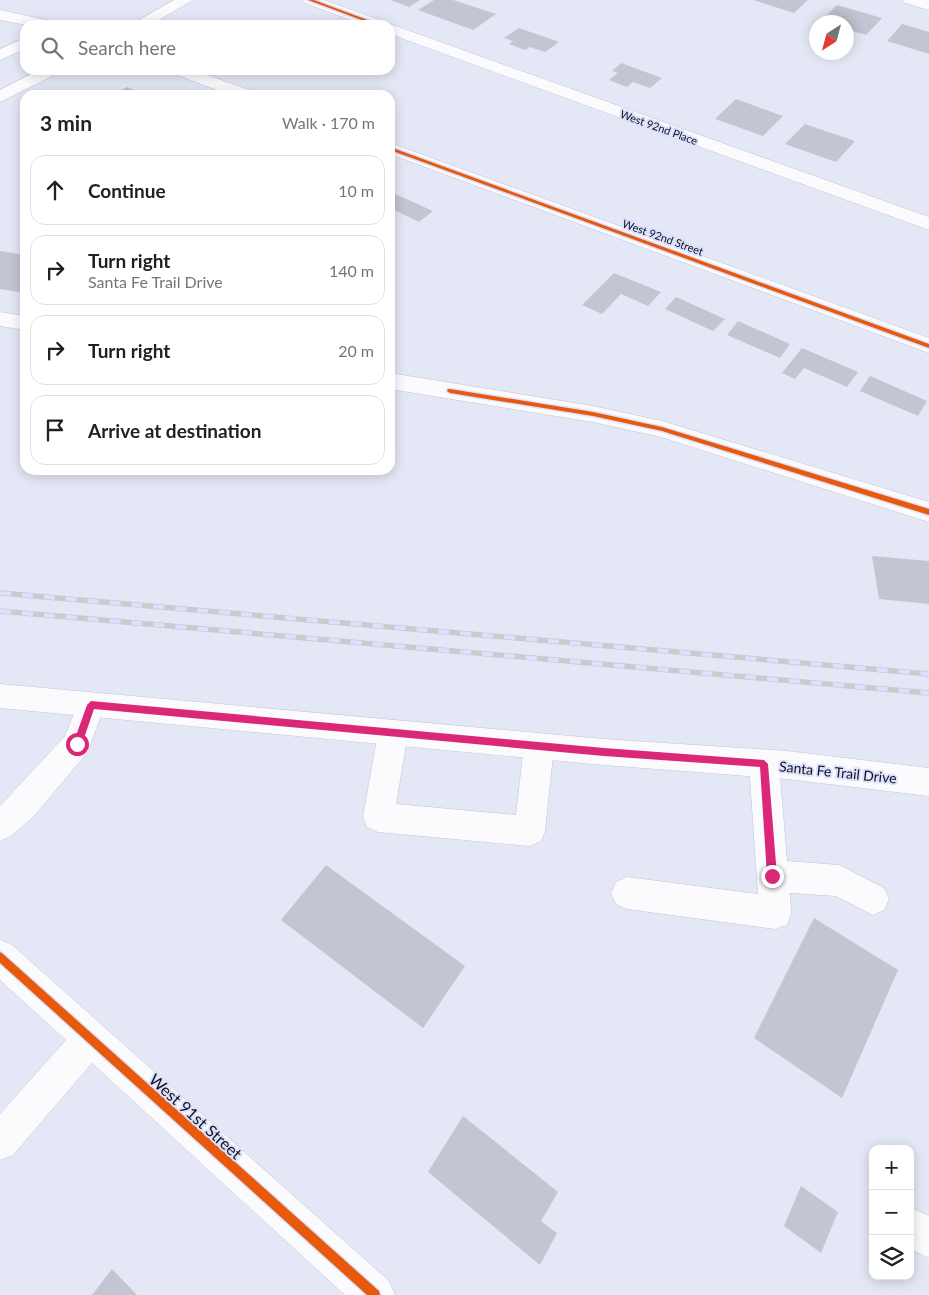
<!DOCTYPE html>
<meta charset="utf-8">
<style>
body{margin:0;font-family:Lato,sans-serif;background:#f2f2f2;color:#202124}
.controls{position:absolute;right:15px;bottom:15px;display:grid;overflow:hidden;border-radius:10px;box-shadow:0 2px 12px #0003}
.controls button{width:45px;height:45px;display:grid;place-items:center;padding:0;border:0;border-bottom:1px solid #e0e0e0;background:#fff;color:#202124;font:25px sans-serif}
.compass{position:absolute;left:809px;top:15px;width:45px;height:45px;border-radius:50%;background:#fff;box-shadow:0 2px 12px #0003;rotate:216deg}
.stop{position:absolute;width:15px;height:15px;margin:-11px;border:4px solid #db2777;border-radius:50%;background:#fff}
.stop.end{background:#db2777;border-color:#fff;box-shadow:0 1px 5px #0008}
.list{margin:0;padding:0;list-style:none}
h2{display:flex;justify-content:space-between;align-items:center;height:65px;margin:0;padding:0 20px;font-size:21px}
h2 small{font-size:16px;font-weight:400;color:#757577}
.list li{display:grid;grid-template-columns:32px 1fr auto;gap:15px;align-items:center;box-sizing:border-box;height:70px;margin:0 10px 10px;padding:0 10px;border:1px solid #e0e0e0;border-radius:15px}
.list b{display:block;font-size:19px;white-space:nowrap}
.list p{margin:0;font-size:16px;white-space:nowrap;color:#757577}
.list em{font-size:16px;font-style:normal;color:#757577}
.icon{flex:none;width:28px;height:28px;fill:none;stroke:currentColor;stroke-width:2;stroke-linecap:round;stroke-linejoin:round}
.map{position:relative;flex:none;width:929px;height:1295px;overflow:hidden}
.search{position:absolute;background:#fff;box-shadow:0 2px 12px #0003;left:20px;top:20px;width:375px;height:55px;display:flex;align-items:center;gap:12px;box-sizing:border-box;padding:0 18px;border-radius:15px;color:#757577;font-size:19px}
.panel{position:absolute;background:#fff;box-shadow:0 2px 12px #0003;left:20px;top:90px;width:375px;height:385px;border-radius:15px}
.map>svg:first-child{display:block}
</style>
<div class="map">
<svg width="929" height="1295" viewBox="0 0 929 1295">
<rect width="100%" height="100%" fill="#e4e7f6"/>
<g fill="#c3c5d2">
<polygon points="390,0 420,0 409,7"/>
<polygon points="434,0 453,0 496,14 473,30 418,10"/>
<polygon points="753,0 808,0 794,13"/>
<polygon points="837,5 882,18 866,35 846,29 846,22 821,21"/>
<polygon points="902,24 929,32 929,54 887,41"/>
<polygon points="519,28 559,42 545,52 530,47 525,50 509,44 513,41 504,38"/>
<polygon points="621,63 662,78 650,88 633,82 627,87 609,80 618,73 612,71"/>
<polygon points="127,87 145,95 112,95"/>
<polygon points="736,99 783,116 763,136 715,119"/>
<polygon points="805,124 855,141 836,162 785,144"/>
<polygon points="393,193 433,211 419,222 390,208 390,195"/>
<polygon points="0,251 25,255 25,293 0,289"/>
<polygon points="614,273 661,292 648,306 621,294 602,314 582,305"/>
<polygon points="676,297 725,319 713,331 665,309"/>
<polygon points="738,321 790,344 780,358 727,335"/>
<polygon points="802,348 858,372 847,387 804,368 795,379 782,373"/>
<polygon points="870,376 927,401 918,416 860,391"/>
<polygon points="872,556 929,561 929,604 879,599"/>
<polygon points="326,865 465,966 423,1028 281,920"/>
<polygon points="814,918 898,970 842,1098 754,1038"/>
<polygon points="463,1116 558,1192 541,1221 557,1233 540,1265 428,1172"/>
<polygon points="801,1186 838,1212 821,1253 784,1226"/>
<polygon points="112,1269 137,1295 92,1295"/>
</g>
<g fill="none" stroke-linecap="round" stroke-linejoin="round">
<defs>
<g id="minor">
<polygon points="174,0 193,0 150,25 130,25"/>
<polygon points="302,0 324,0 385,22 387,25 364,25 305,3"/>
<polygon points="902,0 929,0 929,10 905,3"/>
<polygon points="0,10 55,22 57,25 26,25 0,20"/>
<polygon points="390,24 929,217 929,230 390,34 390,25 387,25"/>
<polygon points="25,38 25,49 0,60 0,49"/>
<polygon points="39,70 60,70 58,73 0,102 0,90"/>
<polygon points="170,70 193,70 252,91 254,95 230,95 172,73"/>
<polygon points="390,143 929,338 929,353 390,154"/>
<polygon points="0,312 25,316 25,330 0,326"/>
<polygon points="390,373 593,406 662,421 929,502 929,522 661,437 593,422 390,389"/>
<polygon points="91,692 101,696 105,705 87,753 33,817 11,836 0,841 0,806 65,736 81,696"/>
<polygon points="393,720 403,724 408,733 396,804 516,815 524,746 529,737 539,733 549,737 554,746 545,831 541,841 530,846 378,832 367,827 363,817 378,733 383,724"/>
<polygon points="764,750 775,754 779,764 787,861 839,865 884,888 889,899 884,910 873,915 836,896 790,893 791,913 787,925 775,929 627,909 616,904 611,893 616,882 627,877 758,894 749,764 753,754"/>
<polygon points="0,940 12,945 389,1281 395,1295 345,1295 92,1063 13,1155 0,1160 0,1114 66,1040 0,980"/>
<polygon points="910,1207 929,1216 929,1258 910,1249"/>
</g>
<polygon id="major" points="0,684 604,739 787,751 929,768 929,796 787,779 604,765 0,708"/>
</defs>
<use href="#minor" stroke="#c3c5d2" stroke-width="1"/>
<use href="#major" stroke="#c3c5d2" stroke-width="1"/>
<use href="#minor" fill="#fbfbfe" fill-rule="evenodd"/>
<use href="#major" fill="#fbfbfe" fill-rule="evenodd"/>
<defs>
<g id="rail">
<polyline points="0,593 929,674"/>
<polyline points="0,611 929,693"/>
</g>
</defs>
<use href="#rail" stroke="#cacbcf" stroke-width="5.5"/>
<use href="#rail" stroke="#dce1fe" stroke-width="4" stroke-dasharray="11" stroke-linecap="butt"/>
<defs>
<g id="cycleway">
<polygon points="308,0 314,0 381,25 375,25"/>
<polygon points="390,147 929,344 929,348 390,150"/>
<polygon points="448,389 450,389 593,412 662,427 929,509 929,515 662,431 593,416 450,393 447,391"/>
<polygon points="0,952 3,954 379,1291 380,1295 367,1295 0,963"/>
</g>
</defs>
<use href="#cycleway" stroke="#dce1fe" stroke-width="3"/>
<use href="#cycleway" fill="#e8590c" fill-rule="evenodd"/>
</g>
<polygon fill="#db2777" points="91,701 604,748 764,760 768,764 777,876 772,880 767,876 760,767 604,756 94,709 82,744 77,748 73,744 87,705"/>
<g text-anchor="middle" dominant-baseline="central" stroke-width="4" stroke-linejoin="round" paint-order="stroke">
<g font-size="11" fill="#12131d" stroke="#dce1fe">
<text transform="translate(659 127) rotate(20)">West 92nd Place</text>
<text transform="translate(663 237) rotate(20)">West 92nd Street</text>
</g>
<g font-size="14" fill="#12131d" stroke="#dce1fe">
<text transform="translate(838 772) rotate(6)">Santa Fe Trail Drive</text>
</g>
<g font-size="16" fill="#12131d" stroke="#dce1fe">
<text transform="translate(196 1116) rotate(42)">West 91st Street</text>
</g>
</g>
</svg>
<div class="controls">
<button>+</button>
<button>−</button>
<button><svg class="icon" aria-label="layers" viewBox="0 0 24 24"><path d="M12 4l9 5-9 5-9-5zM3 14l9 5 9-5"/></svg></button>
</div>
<svg class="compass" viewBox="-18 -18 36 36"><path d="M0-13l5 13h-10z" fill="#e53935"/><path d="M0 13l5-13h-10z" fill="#757577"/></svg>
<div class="stop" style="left:77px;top:744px"></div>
<div class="stop end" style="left:772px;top:876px"></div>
<div class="search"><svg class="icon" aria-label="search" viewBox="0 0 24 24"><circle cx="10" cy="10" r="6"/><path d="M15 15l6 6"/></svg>Search here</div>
<section class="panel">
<h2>3 min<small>Walk · 170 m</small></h2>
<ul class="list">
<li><svg class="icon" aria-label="ahead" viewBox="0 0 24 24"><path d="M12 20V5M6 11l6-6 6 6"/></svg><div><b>Continue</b></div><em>10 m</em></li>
<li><svg class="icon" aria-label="right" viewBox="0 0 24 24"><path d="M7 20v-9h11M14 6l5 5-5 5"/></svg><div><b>Turn right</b><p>Santa Fe Trail Drive</p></div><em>140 m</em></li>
<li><svg class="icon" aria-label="right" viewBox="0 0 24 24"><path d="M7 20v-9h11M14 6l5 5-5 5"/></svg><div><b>Turn right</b></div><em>20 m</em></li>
<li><svg class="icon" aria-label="arrive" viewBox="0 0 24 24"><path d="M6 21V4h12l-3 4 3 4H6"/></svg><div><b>Arrive at destination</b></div></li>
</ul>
</section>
</div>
